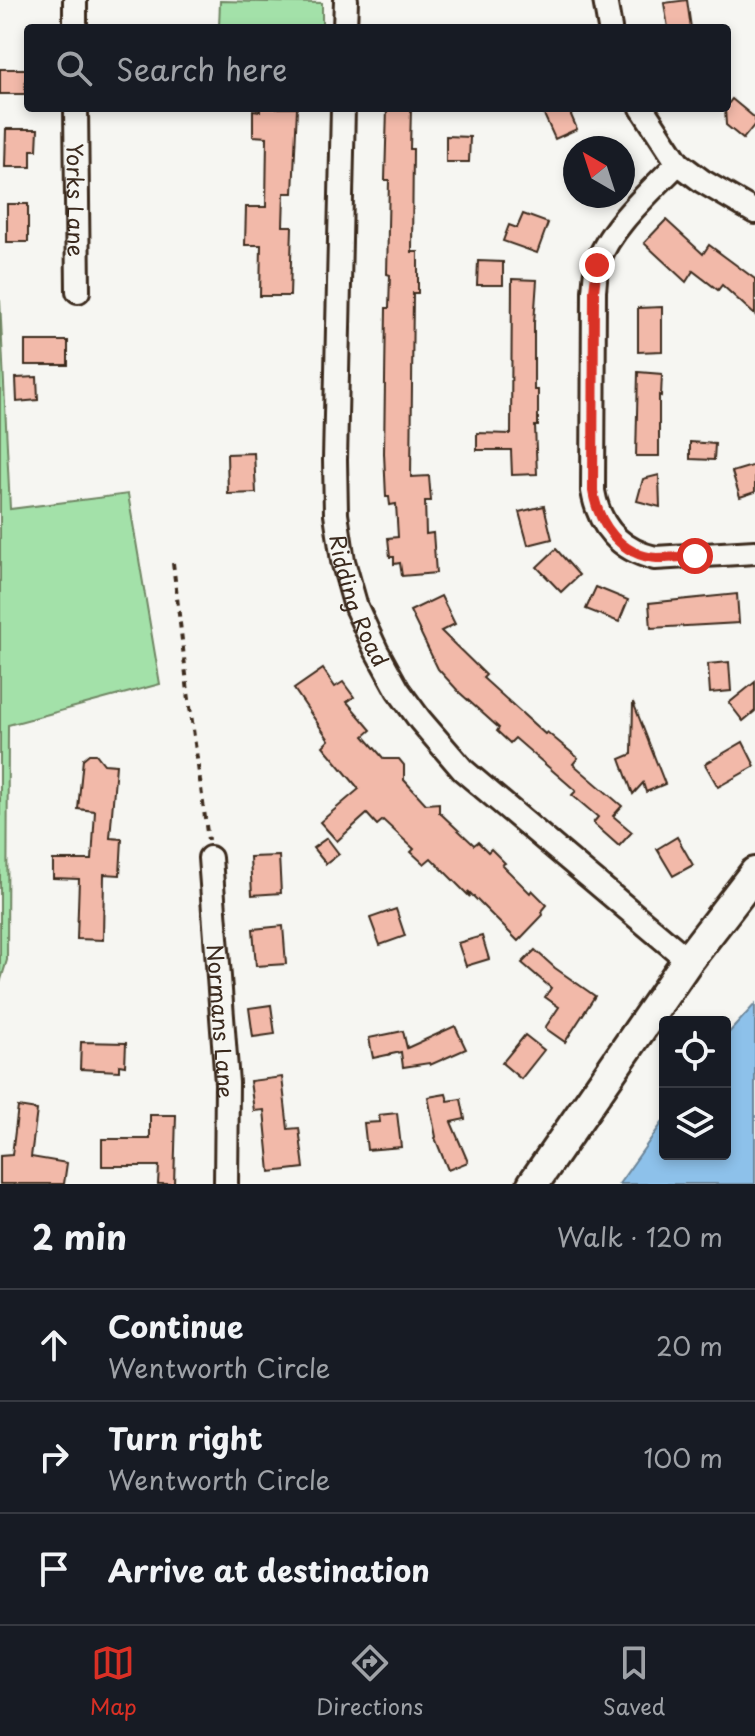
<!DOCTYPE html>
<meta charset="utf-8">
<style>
body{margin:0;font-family:"Playpen Sans",sans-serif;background:#242831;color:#f1f3f6}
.controls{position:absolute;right:24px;bottom:24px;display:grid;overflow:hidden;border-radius:8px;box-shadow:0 4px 12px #0003}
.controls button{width:72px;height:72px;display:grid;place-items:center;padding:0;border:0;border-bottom:2px solid #363941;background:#171b24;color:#f1f3f6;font:40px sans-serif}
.compass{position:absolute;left:563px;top:136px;width:72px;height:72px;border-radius:50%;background:#171b24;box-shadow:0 4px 12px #0003;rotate:321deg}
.stop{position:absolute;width:24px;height:24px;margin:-18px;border:6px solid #d93025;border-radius:50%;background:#fff}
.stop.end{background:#d93025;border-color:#fff;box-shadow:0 2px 8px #0008}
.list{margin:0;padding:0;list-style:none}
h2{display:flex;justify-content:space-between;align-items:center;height:104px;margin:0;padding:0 32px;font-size:34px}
h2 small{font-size:26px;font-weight:400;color:#9ea1a6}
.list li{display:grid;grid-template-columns:52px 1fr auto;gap:24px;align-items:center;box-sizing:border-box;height:112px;padding:0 32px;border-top:2px solid #363941}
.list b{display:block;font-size:30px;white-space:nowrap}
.list p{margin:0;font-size:26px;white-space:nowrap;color:#9ea1a6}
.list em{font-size:26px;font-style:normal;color:#9ea1a6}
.icon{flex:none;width:44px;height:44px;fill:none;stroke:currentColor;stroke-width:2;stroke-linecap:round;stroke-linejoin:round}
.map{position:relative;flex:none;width:755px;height:1184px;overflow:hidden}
.search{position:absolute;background:#171b24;box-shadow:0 4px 12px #0003;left:24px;right:24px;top:24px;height:88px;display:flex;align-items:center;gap:20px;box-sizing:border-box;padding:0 28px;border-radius:8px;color:#9ea1a6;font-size:30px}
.sheet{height:440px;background:#171b24}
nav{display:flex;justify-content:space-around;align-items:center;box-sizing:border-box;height:112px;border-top:2px solid #363941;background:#171b24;font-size:22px;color:#9ea1a6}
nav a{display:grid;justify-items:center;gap:4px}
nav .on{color:#d93025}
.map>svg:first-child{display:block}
</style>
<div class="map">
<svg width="755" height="1184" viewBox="0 0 755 1184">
<rect width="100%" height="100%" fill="#f6f6f2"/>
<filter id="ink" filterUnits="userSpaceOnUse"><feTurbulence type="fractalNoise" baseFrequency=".0125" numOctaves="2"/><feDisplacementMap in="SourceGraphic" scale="16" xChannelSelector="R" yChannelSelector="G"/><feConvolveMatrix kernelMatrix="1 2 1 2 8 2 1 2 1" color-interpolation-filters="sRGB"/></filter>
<g filter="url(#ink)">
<g fill="#a3e1a9" stroke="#6f8664" stroke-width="2">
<polygon points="220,1 322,3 322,28 219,28"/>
<polygon points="0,300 10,509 128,494 160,684 8,725 7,960 0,983"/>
</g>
<polygon fill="#8dc1ea" stroke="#6c8598" stroke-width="2" points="755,1004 755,1184 619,1184 665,1119 665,1154 725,1154 725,1037"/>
<g fill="#f2b9a9" stroke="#3b2a1e" stroke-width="2">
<polygon points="687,0 691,28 668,28 664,3"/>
<polygon points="0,69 26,69 25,94 0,94"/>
<polygon points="732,99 755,118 755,124 743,139 726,125 725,108"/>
<polygon points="260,108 297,108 293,193 284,193 283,226 292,226 290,296 260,296 261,245 245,245 246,207 266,207 267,137 253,136 253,110 260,111"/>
<polygon points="387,108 411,108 410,149 413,149 412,252 418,252 418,293 413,293 411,477 429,476 431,501 425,501 426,534 433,533 436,573 402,576 400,563 394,564 394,557 390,557 388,538 398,537 396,504 390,505 389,497 386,497 384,453 386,308 389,308 390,275 387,274 389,180 385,180"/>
<polygon points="541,108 568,108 577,129 555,139"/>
<polygon points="6,129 38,129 37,150 31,150 31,167 5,167"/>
<polygon points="446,136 470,137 469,162 446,162"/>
<rect x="7" y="204" width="21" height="38"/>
<polygon points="523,214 548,223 537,253 503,241 509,225 517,228"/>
<polygon points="666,220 703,254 709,245 755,279 755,315 722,285 718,290 693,271 686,282 644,243"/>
<polygon points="478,261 503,262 503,285 477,285"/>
<polygon points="512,279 537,280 534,323 534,390 538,390 538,426 535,426 537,474 512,475 511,450 477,450 477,433 511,434"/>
<polygon points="662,307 662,351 638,352 638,308"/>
<rect x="25" y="341" width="43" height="24"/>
<polygon points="638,372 662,374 661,396 659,395 659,456 636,456"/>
<polygon points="37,377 38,400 17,402 16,378"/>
<polygon points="690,442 715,444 714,460 690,459"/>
<polygon points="254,453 256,493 228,494 227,454"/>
<polygon points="755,465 755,492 740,497 732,472"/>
<polygon points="659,475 660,507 637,501 643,479"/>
<polygon points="544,506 552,539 528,545 519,512"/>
<polygon points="556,549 579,575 561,592 537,567"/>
<polygon points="596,587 628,600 619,622 586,609"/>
<polygon points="737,594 739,623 651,628 649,603"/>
<polygon points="441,596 455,624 441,631 486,675 483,678 545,734 547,732 578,758 573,764 622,806 613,816 632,832 619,846 593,823 598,817 572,795 576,791 515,738 510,743 497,731 499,728 460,693 438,669 410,611"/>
<polygon points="729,662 731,691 710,693 708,664"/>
<polygon points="323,669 335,687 343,682 354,697 347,702 371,730 364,736 384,759 399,759 404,765 404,780 426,804 439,803 439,812 474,845 478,842 488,852 491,849 505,863 502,865 530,893 532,890 547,905 542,911 543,915 518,941 468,891 470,897 431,858 424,864 411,852 414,849 383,820 377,825 367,814 337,841 320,822 359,789 323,746 329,740 294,689"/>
<polygon points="755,682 755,711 743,721 729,703"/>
<polygon points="633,702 665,784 646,792 643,783 633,794 620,759 632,754"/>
<polygon points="743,742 755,766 718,787 705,764"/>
<polygon points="89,754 96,754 104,764 116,765 110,838 122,839 120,875 104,874 103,940 77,939 79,879 53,878 53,860 92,860 95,811 78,809 83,759"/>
<polygon points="677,837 693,865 673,876 657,849"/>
<polygon points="327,838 339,854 326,864 313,848"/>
<polygon points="279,856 281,893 252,895 250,857"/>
<polygon points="396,909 405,936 380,945 370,918"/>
<polygon points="283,926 286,964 256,966 253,929"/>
<polygon points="482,936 489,959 466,966 458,943"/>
<polygon points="535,950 555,968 595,996 565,1042 545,1028 559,1007 545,997 551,988 522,963"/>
<polygon points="271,1005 275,1034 253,1037 249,1008"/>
<polygon points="455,1026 466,1049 430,1065 429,1063 403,1067 401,1052 373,1058 369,1038 403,1031 407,1048"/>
<polygon points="525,1035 544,1050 521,1079 502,1063"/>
<polygon points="81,1042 126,1043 125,1066 119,1065 119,1071 80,1069"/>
<polygon points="282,1077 288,1129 299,1128 304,1168 270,1172 264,1110 254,1111 250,1081"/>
<polygon points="446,1094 448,1101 461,1099 465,1119 451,1122 468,1162 448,1170 435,1138 436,1137 428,1097"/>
<polygon points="18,1107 37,1110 31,1157 67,1163 64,1184 0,1184 0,1156 12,1155"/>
<polygon points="397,1113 401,1147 367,1150 364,1123 380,1122 379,1115"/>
<polygon points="150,1115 176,1115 174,1184 158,1184 159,1166 102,1166 102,1139 150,1139"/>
</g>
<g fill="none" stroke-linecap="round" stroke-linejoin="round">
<defs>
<g id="street">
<polyline points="75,0 75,28"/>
<polyline points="605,0 610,28"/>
<polyline points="345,28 346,0"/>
<path id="s1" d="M76 108 78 291"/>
<path id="s2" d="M343 108 335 460 336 514 343 561 356 607 376 650 398 690 420 720 463 770 688 960"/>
<polyline points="642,108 678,163 702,181 755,212"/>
<path d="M678 163C652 190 606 230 597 266 595 274 595 283 594 291L593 491C599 526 620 550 655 558L755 552"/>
<path id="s3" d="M210 858 227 1083 226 1184"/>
</g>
<polyline id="secondary" points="533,1184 688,960 755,873"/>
</defs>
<use href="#street" stroke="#3b2a1e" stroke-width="28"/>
<use href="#secondary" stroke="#3b2a1e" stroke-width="36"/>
<polyline stroke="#3b2a1e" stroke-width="4" stroke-dasharray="6 6" stroke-linecap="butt" points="173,563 188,692 208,840"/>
<use href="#street" stroke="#f6f6f2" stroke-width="22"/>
<use href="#secondary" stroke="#f6f6f2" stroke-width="30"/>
</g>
</g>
<g fill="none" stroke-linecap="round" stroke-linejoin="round" filter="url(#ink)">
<path stroke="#d93025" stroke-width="10" d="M597 265 594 291 593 491C598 523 621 556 657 558 669 558 682 557 695 556"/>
</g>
<g text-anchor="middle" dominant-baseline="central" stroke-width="7" stroke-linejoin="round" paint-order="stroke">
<g font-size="22" fill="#3b2a1e" stroke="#f6f6f2">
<text stroke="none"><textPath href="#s1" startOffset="92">Yorks Lane</textPath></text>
<text stroke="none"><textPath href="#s2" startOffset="496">Ridding Road</textPath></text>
<text stroke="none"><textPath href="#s3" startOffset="164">Normans Lane</textPath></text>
</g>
</g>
</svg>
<div class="controls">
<button><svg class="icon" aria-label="locate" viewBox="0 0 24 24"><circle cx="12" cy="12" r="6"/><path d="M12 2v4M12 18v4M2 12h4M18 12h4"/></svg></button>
<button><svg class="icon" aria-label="layers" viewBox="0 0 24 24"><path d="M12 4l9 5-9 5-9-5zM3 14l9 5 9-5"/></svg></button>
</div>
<svg class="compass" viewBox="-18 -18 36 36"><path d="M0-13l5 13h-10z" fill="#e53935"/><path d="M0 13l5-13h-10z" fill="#9ea1a6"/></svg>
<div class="stop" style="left:695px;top:556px"></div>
<div class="stop end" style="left:597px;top:265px"></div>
<div class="search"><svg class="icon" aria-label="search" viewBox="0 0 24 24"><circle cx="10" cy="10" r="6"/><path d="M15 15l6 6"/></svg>Search here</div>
</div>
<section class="sheet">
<h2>2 min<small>Walk · 120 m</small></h2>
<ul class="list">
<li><svg class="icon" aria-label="ahead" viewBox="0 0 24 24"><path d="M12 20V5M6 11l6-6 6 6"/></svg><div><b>Continue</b><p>Wentworth Circle</p></div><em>20 m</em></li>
<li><svg class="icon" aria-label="right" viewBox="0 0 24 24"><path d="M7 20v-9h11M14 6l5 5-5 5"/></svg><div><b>Turn right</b><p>Wentworth Circle</p></div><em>100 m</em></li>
<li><svg class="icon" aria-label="arrive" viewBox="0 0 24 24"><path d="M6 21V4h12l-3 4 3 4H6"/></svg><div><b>Arrive at destination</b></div></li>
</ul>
</section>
<nav>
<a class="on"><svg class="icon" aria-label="map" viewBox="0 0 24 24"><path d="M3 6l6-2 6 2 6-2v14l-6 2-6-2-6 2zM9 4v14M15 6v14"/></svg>Map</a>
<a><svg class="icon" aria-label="directions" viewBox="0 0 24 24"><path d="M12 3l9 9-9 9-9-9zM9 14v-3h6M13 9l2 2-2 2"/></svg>Directions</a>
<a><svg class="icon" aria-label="saved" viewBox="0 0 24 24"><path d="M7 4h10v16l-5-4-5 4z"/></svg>Saved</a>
</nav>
